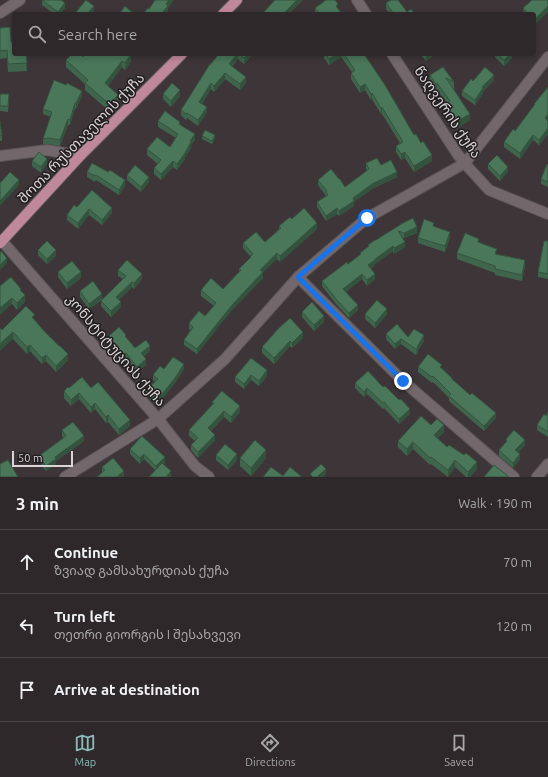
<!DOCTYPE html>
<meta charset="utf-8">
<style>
body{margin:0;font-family:Ubuntu,"Noto Sans Georgian",sans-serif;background:#363032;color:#f1f3f6}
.scale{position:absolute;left:12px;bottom:10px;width:61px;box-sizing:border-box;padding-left:4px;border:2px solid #dad4d6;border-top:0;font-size:11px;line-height:14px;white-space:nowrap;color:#dad4d6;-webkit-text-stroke:3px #221e1f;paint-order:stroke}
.stop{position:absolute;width:12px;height:12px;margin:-9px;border:3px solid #1a73e8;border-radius:50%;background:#fff}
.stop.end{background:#1a73e8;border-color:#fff;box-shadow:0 1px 4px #0008}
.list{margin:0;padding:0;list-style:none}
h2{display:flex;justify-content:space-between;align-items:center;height:52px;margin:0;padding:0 16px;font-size:17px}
h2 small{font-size:13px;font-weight:400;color:#a7a6a8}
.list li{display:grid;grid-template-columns:26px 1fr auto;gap:12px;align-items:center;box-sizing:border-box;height:64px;padding:0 16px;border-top:1px solid #494447}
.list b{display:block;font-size:15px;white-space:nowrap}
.list p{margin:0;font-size:13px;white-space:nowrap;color:#a7a6a8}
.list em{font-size:13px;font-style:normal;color:#a7a6a8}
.icon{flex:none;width:22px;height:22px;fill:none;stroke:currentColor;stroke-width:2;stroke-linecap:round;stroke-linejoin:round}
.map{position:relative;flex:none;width:548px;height:477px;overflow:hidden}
.search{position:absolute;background:#2e282a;box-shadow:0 2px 6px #0003;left:12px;right:12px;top:12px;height:44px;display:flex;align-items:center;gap:10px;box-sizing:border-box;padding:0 14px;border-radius:4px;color:#a7a6a8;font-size:15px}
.sheet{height:244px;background:#2e282a}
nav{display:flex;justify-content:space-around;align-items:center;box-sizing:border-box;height:56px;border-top:1px solid #494447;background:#2e282a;font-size:11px;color:#a7a6a8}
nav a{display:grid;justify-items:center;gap:2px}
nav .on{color:#8bbbb9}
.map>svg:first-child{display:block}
</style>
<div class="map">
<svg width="548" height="477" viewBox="0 0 548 477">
<rect width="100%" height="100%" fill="#3d3538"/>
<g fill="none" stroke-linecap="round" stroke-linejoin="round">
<defs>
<g id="minor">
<polyline points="357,0 366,14"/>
<polyline points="0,13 20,0"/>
<polyline points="392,54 458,155 465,163 468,167 489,190 548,214"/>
<polyline points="0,156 47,150 80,156"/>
<polyline points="2,241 158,419 195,466 209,477"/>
<polyline points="298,277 403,381 514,477"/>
<polyline points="65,477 158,419 225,359 298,277 367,218 465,163 548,57"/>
<polyline points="537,477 548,464"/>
</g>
<g id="major">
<polyline points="223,14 237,0"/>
<polyline points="0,243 80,156 182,54"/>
</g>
</defs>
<use href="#minor" stroke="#5b5456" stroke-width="12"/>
<use href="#major" stroke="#5b5456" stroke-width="12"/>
<use href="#minor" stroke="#72686b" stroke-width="10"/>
<use href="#major" stroke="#bf889b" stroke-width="10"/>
</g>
<g fill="#40654d">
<polygon points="42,0 65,8 60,14 54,14 42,5"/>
<polygon points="531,0 548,0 534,14 524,14 523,8 531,1"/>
<polygon points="386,3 407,12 415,14 390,14 386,9"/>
<polygon points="315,8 338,9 342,14 316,14 315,13"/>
<polygon points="0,28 11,42 14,54 28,54 28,56 26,57 27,71 8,72 7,58 0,59"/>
<polygon points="219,54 251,54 251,56 244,64 238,59 232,67 246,83 240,90 225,79 214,92 211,89 202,104 207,112 198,126 187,118 186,120 181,115 181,110 210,65"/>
<polygon points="324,54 364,54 414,135 432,161 414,172 405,158 401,160 396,152 396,146 400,143 382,114 381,114 372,99 371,100 365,90 360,93 351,79 351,73 352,72 341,57 329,65 324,58"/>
<polygon points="420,54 435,54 426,61"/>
<polygon points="495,54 512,54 512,58 504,66 495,57"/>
<polygon points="114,56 131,61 125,70 122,67 108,86 118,102 109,111 85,90 85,84 66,67 66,60 83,57"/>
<polygon points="443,67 454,82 454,89 470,120 456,129 445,111 445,105 447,103 437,90 436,91 430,82 430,75"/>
<polygon points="494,80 483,91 483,93 475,105 462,96 462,91 473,81"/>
<polygon points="0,94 9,100 8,112 0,111"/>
<polygon points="163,94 180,96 171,107 163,99"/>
<polygon points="82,96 76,109 75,108 70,125 68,125 60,146 48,144 43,144 43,139 51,117 43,114 43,109"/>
<polygon points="534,104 548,121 548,134 539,145 533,140 520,159 504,147 504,142 515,131 534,106"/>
<polygon points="0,121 2,135 2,141 0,141"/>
<polygon points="158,121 180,125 195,140 191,145 191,148 185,157 185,159 177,170 173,167 161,180 154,174 154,168 158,164 147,155 147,149 170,147 176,138 158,127"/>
<polygon points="202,136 215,138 212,144 202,139"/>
<polygon points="32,161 47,164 41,173 32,166"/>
<polygon points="92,163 125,186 119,195 96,180 95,182 87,177 87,172"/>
<polygon points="366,163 381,165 397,177 372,189 354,202 354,206 339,216 337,214 326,221 317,207 317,202 326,196 318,185 318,180 345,187 367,171 366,169"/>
<polygon points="488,164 508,172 500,181 488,169"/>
<polygon points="548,165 548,187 541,184 541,179"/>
<polygon points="127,175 149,182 141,192 127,180"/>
<polygon points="77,207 112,213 102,225 89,215 78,229 67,220 67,215"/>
<polygon points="292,219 317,229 280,262 277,259 263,272 263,278 233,309 216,329 216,330 197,354 184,345 184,340 191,330 189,329 189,323 205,316 214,306 201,296 201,290 223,289 239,272 239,269 250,258 250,256 243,248 243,243 265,242 279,229 279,226"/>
<polygon points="403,224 417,233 404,238 402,238 405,247 394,254 393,251 375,264 375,265 371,268 375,279 367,286 362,279 346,292 358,310 349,318 336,304 322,286 322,281 348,264 360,255 360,253 368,247 368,245"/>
<polygon points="434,226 450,237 445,252 418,243 418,238"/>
<polygon points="548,241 548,279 538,277 538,272"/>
<polygon points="479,242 497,254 525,266 522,281 495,275 495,273 457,259 457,253"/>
<polygon points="38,250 56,256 47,264 38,255"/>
<polygon points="118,270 142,279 134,289 132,287 119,300 121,307 111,317 101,306 101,301 102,300 89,309 80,297 80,291 102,299 123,279 118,276"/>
<polygon points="58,272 81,278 67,289 58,277"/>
<polygon points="0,286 21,292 25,302 17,310 12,304"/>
<polygon points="302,312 324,322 314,331 302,317"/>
<polygon points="365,314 387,314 375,328 365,319"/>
<polygon points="35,320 68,360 56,372 46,361 42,364 30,351 27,354 13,339 2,330"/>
<polygon points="386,334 408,337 424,341 418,350 418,353 416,355 401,344 395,349 386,339"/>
<polygon points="109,336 126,338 135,348 150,351 144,356 146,365 137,372 126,358 124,360 109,341"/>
<polygon points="303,338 292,348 290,346 274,364 262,353 262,347"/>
<polygon points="251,358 267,376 259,386 251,380 244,389 235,382 235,377"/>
<polygon points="418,367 442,368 452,379 496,418 484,431 449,401 449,398 433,382 432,383 418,372"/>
<polygon points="164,369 184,369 175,383 163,398 156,405 146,395 146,390 155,382 153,380 153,375"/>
<polygon points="355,383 383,387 410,414 399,424 384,408 383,409 367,394 364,397 355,388"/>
<polygon points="69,388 91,388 130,426 119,435 108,422 106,423 95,409 91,413 79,399 71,406 64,398 64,391"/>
<polygon points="212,402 240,412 231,423 224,417 211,431 215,440 198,458 191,450 191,445 195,441 189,436 189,430 212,405"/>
<polygon points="548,412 548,437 537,430 537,425 546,416"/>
<polygon points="431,425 444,432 437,438 447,447 477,469 470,477 466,477 455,467 448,477 431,464 430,465 413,449 407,456 398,447 398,441"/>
<polygon points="62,430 84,441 56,461 56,464 46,471 39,461 39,456 64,438 62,436"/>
<polygon points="142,436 165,463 163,464 171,477 149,477 155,470 144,459 140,464 130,454 130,449"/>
<polygon points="506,439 525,445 518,453 520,459 513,468 499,456 499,450 506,442"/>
<polygon points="216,455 237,460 228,470 216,460"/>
<polygon points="240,458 266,458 251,476 240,466"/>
<polygon points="102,467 124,476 102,473"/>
</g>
<g fill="#34533f">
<polygon points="169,0 174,0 168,8 168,12 166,14 161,14 166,4"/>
<polygon points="297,0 303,0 289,14 283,14"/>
<polygon points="65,3 65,8 60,14 58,14 58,12"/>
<polygon points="94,6 94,11 91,14 87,14"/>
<polygon points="548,6 548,12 534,25 534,20"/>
<polygon points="131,54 131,61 125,70 125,63"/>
<polygon points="237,54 238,54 238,59 229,70 229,64"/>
<polygon points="248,54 251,54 251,56 244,64 244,58"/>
<polygon points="337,54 341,54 341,57 329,65 329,59"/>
<polygon points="428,54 435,54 426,61 426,56"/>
<polygon points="510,54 512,54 512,58 504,66 504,60"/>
<polygon points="122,61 122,67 105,90 105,83"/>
<polygon points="225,73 225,79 214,92 214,86"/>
<polygon points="494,75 494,80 483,91 483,93 475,105 475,100 482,87"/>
<polygon points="246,77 246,83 240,90 240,84"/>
<polygon points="211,83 211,89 199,108 199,102"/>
<polygon points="437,83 437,90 436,91 436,84"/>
<polygon points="365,84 365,90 360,93 360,87"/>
<polygon points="180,90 180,96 171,107 171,101"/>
<polygon points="82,91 82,96 76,109 76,103"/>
<polygon points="372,93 372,99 371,100 371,94"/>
<polygon points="118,95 118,102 109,111 109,104"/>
<polygon points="75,103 75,108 70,125 70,120"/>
<polygon points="207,107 207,112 198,126 198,120"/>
<polygon points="382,107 382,114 381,114 381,108"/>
<polygon points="470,114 470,120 456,129 456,122"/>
<polygon points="548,114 548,119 545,123 545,118"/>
<polygon points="68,119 68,125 60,146 60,140"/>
<polygon points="548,128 548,134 539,145 539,140"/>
<polygon points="195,134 195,140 191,145 191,148 185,157 185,159 177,170 177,164 185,153 190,141"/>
<polygon points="215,135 215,138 212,144 212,141"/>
<polygon points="533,135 533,140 520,159 520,153"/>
<polygon points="405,152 405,158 401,160 401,154"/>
<polygon points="432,155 432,161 414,172 414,166"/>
<polygon points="47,159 47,164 41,173 41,167"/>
<polygon points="173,161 173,167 161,180 161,174"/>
<polygon points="508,167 508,172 500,181 500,176"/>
<polygon points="397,172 397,177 372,189 354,202 354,206 339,216 339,211 353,198 372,184"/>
<polygon points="149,177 149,182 141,192 141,187"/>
<polygon points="19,180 19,185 0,206 0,201"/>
<polygon points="125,180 125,186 119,195 119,190"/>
<polygon points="112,208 112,213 102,225 102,220"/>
<polygon points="337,208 337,214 326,221 326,216"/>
<polygon points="89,209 89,215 78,229 78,223"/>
<polygon points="317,223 317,229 280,262 280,256"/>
<polygon points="417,227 417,233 404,238 404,233"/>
<polygon points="450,232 450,237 445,252 445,246"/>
<polygon points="405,242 405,247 394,254 394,248"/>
<polygon points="393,246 393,251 375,264 375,265 368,270 368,265 375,259"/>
<polygon points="56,250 56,256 47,264 47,259"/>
<polygon points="277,253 277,259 260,275 260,270"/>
<polygon points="7,258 7,263 0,270 0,265"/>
<polygon points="525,260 525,266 522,281 522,275"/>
<polygon points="81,272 81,278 67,289 67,283"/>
<polygon points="263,272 263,278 233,309 216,329 216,330 197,354 197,349 216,325 233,304"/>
<polygon points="142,274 142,279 134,289 134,283"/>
<polygon points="362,274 362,279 343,294 343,289"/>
<polygon points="375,274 375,279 367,286 367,280"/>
<polygon points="132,282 132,287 116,303 116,297"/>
<polygon points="102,294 102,299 89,309 89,304"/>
<polygon points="25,295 25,302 17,310 17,303"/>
<polygon points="12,298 12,304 0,315 0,308"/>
<polygon points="121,302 121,307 111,317 111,311"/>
<polygon points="358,305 358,310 349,318 349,313"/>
<polygon points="387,309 387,314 375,328 375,323"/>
<polygon points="324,316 324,322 314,331 314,325"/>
<polygon points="13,332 13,339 0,351 0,344"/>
<polygon points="303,332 303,338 292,348 292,343"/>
<polygon points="424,335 424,341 418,350 418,353 416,355 417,347"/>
<polygon points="401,339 401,344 395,349 395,344"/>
<polygon points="290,341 290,346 274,364 274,358"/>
<polygon points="30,345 30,351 27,354 27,347"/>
<polygon points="150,346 150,351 141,358 141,353"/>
<polygon points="126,353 126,358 124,360 124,355"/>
<polygon points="68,354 68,360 56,372 56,366"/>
<polygon points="46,355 46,361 42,364 42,358"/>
<polygon points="146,359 146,365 137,372 137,367"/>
<polygon points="184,364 184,369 175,383 163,398 156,405 156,400"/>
<polygon points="267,370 267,376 259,386 259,381"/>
<polygon points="251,375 251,380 244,389 244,384"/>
<polygon points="367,388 367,394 364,397 364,392"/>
<polygon points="79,393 79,399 71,406 71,400"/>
<polygon points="95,403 95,409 91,413 91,407"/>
<polygon points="240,406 240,412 231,423 231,417"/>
<polygon points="410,409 410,414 399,424 399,419"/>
<polygon points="224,411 224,417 208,433 208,428"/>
<polygon points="496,413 496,418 484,431 484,426"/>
<polygon points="108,415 108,422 106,423 106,417"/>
<polygon points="130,420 130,426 119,435 119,429"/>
<polygon points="444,425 444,432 434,442 434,435"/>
<polygon points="215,435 215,440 198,458 198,452"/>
<polygon points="84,436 84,441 56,461 56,464 46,471 46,466 55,457"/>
<polygon points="525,440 525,445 515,456 515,450"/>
<polygon points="413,442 413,449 407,456 407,449"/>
<polygon points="266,450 266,458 251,476 251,468"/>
<polygon points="144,454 144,459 140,464 140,458"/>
<polygon points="237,454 237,460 228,470 228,465"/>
<polygon points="520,454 520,459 513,468 513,463"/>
<polygon points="165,457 165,463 156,471 156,466"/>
<polygon points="455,460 455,467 448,477 448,470"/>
<polygon points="477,462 477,469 470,477 468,477 468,472"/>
<polygon points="326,469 326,474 323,477 317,477"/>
<polygon points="124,471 124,476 123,477 117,477"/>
<polygon points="171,471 171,477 166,477"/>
</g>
<g fill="#4a765a" stroke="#34533f">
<polygon points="42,0 61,0 65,3 58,12"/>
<polygon points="86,0 94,6 87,14 79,14 76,12"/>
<polygon points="155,0 169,0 166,4 168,6 161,14 143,14 148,8 149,9"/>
<polygon points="275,0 297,0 283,14 262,14"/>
<polygon points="326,0 335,0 338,4 336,6 342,14 325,14 325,13 320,14 315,8"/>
<polygon points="391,0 398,0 407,12 411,9 415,14 394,14 386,3"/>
<polygon points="532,0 548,0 548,6 534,20 534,14 529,14 523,8"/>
<polygon points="125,6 134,14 122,14 120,13"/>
<polygon points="10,27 11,42 14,42 14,54 26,54 27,63 8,64 7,50 0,51 0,28"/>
<polygon points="72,54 80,54 83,57 86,54 112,54 114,56 116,54 131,54 125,63 122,61 105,83 118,95 109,104 85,83 88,80 66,60"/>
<polygon points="219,54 237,54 229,64 246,77 240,84 225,73 214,86 211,83 199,102 207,107 198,120 187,113 186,114 181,110 210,64 210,65"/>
<polygon points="239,54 248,54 244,58"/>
<polygon points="326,54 337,54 329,59"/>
<polygon points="344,54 364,54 385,85 414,135 416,134 421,143 423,141 432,155 414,166 405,152 401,154 396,146 403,142 382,107 381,108 372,93 371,94 365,84 360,87 351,73 355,70"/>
<polygon points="497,54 510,54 504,60"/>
<polygon points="443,67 454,82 446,78 470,114 456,122 445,105 450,101 437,83 436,84 430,75"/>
<polygon points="485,67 494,75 482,87 483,88 475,100 462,91 471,79 473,81"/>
<polygon points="54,80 66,85 67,83 82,91 76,103 75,103 70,120 68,119 60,140 48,138 43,139 52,112 43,109"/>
<polygon points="172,83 180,90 171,101 163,94"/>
<polygon points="548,87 548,114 545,118 548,121 548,128 539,140 533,135 520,153 504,142 513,129 515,131 535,104 534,104"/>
<polygon points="0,94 9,94 8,106 0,106"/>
<polygon points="165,111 180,122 179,124 195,134 190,141 191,142 185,153 177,164 173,161 161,174 154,168 161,160 147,149 157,137 170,147 178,134 158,121"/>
<polygon points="0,121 2,135 0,136"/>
<polygon points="205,130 215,135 212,141 202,136"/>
<polygon points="39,152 47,159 41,167 32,161"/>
<polygon points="497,155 508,167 500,176 488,164"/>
<polygon points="377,158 381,165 391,160 397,172 372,184 353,198 354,201 339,211 337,208 326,216 317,202 328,195 326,192 327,191 318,180 331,169 339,179 340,179 345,187 369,169 366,163"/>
<polygon points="92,163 108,172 110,170 125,180 119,190 96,175 95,176 87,172"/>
<polygon points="547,164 548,165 548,182 541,179"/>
<polygon points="135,165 149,177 141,187 127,175"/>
<polygon points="10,172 19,180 0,201 0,182 1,182"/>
<polygon points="92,190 112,208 102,220 89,209 78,223 67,215 74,205 77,207"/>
<polygon points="304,208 317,223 280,256 277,253 260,270 263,272 233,304 216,325 197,349 184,340 193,327 189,323 199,311 205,316 216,303 201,290 211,278 223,289 241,270 239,269 251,257 250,256 253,254 243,243 256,232 265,242 281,228 279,226 290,217 292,219"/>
<polygon points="413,218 417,227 404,233 398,231 405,242 394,248 393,246 375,259 375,260 368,265 375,274 367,280 362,274 343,289 358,305 349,313 336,299 322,281 347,262 348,264 361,254 360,253 369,246 368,245 375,240 376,240 403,223"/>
<polygon points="424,219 434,223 433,226 450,232 445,246 418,238"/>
<polygon points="465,233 479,239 478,242 497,249 495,254 525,260 522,275 495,269 495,266 457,253"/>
<polygon points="47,241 56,250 47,259 38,250"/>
<polygon points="544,241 548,241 548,274 538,272"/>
<polygon points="1,251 7,258 0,265 0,253"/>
<polygon points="127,260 142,274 134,283 132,282 116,297 121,302 111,311 101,301 126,276 118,270"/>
<polygon points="72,261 81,272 67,283 58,272"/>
<polygon points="11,277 21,289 20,290 25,295 17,303 12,298 0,308 0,286"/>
<polygon points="93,281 102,294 89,304 80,291"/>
<polygon points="377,300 387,309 375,323 365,314"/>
<polygon points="312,302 324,316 314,325 302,312"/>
<polygon points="26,306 35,315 32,317 44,331 59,346 60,346 68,354 56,366 46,355 42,358 30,345 27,347 13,332 0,344 0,328 2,330"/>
<polygon points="290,318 303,332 292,343 290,341 274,358 262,347 278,329"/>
<polygon points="397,324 408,337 414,329 424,335 417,347 418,348 416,349 401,339 395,344 386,334"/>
<polygon points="119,327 126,335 125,336 135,348 146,340 150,346 141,353 146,359 137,367 126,353 124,355 109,336"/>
<polygon points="428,354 442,365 440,367 452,378 452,379 470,395 472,393 496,413 484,426 449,396 451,394 433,376 432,377 418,367"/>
<polygon points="173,357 184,364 175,378 163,393 156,400 146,390 158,379 153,375 160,366 164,369"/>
<polygon points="251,358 267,370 259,381 251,375 244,384 235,377"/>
<polygon points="368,371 383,387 385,386 399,400 401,399 410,409 399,419 384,402 383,403 367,388 364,392 355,383"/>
<polygon points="82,377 91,388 98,382 130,420 119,429 108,415 106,417 95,403 91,407 79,393 71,400 64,391 68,387 69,388"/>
<polygon points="222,391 240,406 231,417 224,411 208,428 215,435 198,452 191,445 198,438 189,430 214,403 212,402"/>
<polygon points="548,412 548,432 537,425 544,414 546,416"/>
<polygon points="421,416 431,425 437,419 444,425 434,435 447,447 449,445 464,455 466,453 477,462 468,472 455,460 448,470 431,457 430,458 413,442 407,449 398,441"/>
<polygon points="73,422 84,436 55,457 56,459 46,466 39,456 66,436 62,430"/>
<polygon points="514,430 525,440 515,450 520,454 513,463 499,450 507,441 506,439"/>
<polygon points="142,436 165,457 156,466 144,454 140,458 130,449"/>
<polygon points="255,440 266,450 251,468 240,458"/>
<polygon points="225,444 237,454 228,465 216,455"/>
<polygon points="113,458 124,471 117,477 97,477 105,470 102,467"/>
<polygon points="8,460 18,477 0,477 0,464"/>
<polygon points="162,463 171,471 166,477 149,477"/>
<polygon points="321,464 326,469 317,477 313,477 310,474"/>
<polygon points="494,465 508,476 508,477 484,477"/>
<polygon points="271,467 283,476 290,467 301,476 300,477 263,477"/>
</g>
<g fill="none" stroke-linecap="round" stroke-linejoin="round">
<polyline stroke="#1a73e8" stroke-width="5" points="367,218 298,277 403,381"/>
</g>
<g text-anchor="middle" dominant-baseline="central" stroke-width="3" stroke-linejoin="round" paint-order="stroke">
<g font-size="14" fill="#dad4d6" stroke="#221e1f">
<text transform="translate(448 112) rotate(56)">წაღვერის ქუჩა</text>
<text transform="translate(81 138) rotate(-46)">შოთა რუსთაველის ქუჩა</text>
<text transform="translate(116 350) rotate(49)">კონსტიტუციას ქუჩა</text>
</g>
</g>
</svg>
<div class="scale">50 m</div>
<div class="stop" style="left:367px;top:218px"></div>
<div class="stop end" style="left:403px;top:381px"></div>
<div class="search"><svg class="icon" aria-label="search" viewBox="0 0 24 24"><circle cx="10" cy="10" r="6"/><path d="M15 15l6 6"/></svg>Search here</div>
</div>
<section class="sheet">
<h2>3 min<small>Walk · 190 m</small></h2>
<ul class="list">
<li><svg class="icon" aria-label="ahead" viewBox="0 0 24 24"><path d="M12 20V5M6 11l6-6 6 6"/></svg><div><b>Continue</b><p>ზვიად გამსახურდიას ქუჩა</p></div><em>70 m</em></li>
<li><svg class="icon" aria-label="left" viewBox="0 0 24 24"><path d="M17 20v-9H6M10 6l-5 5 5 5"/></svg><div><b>Turn left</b><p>თეთრი გიორგის I შესახვევი</p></div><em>120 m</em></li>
<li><svg class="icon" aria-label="arrive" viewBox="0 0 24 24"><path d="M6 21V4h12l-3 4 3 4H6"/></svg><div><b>Arrive at destination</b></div></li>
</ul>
</section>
<nav>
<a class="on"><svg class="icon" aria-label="map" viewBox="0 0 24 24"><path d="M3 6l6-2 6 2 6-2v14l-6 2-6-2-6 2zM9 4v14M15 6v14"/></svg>Map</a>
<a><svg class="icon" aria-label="directions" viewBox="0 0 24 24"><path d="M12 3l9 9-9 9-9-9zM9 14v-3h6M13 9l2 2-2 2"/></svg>Directions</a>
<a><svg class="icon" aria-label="saved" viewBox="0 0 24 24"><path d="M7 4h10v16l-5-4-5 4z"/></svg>Saved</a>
</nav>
